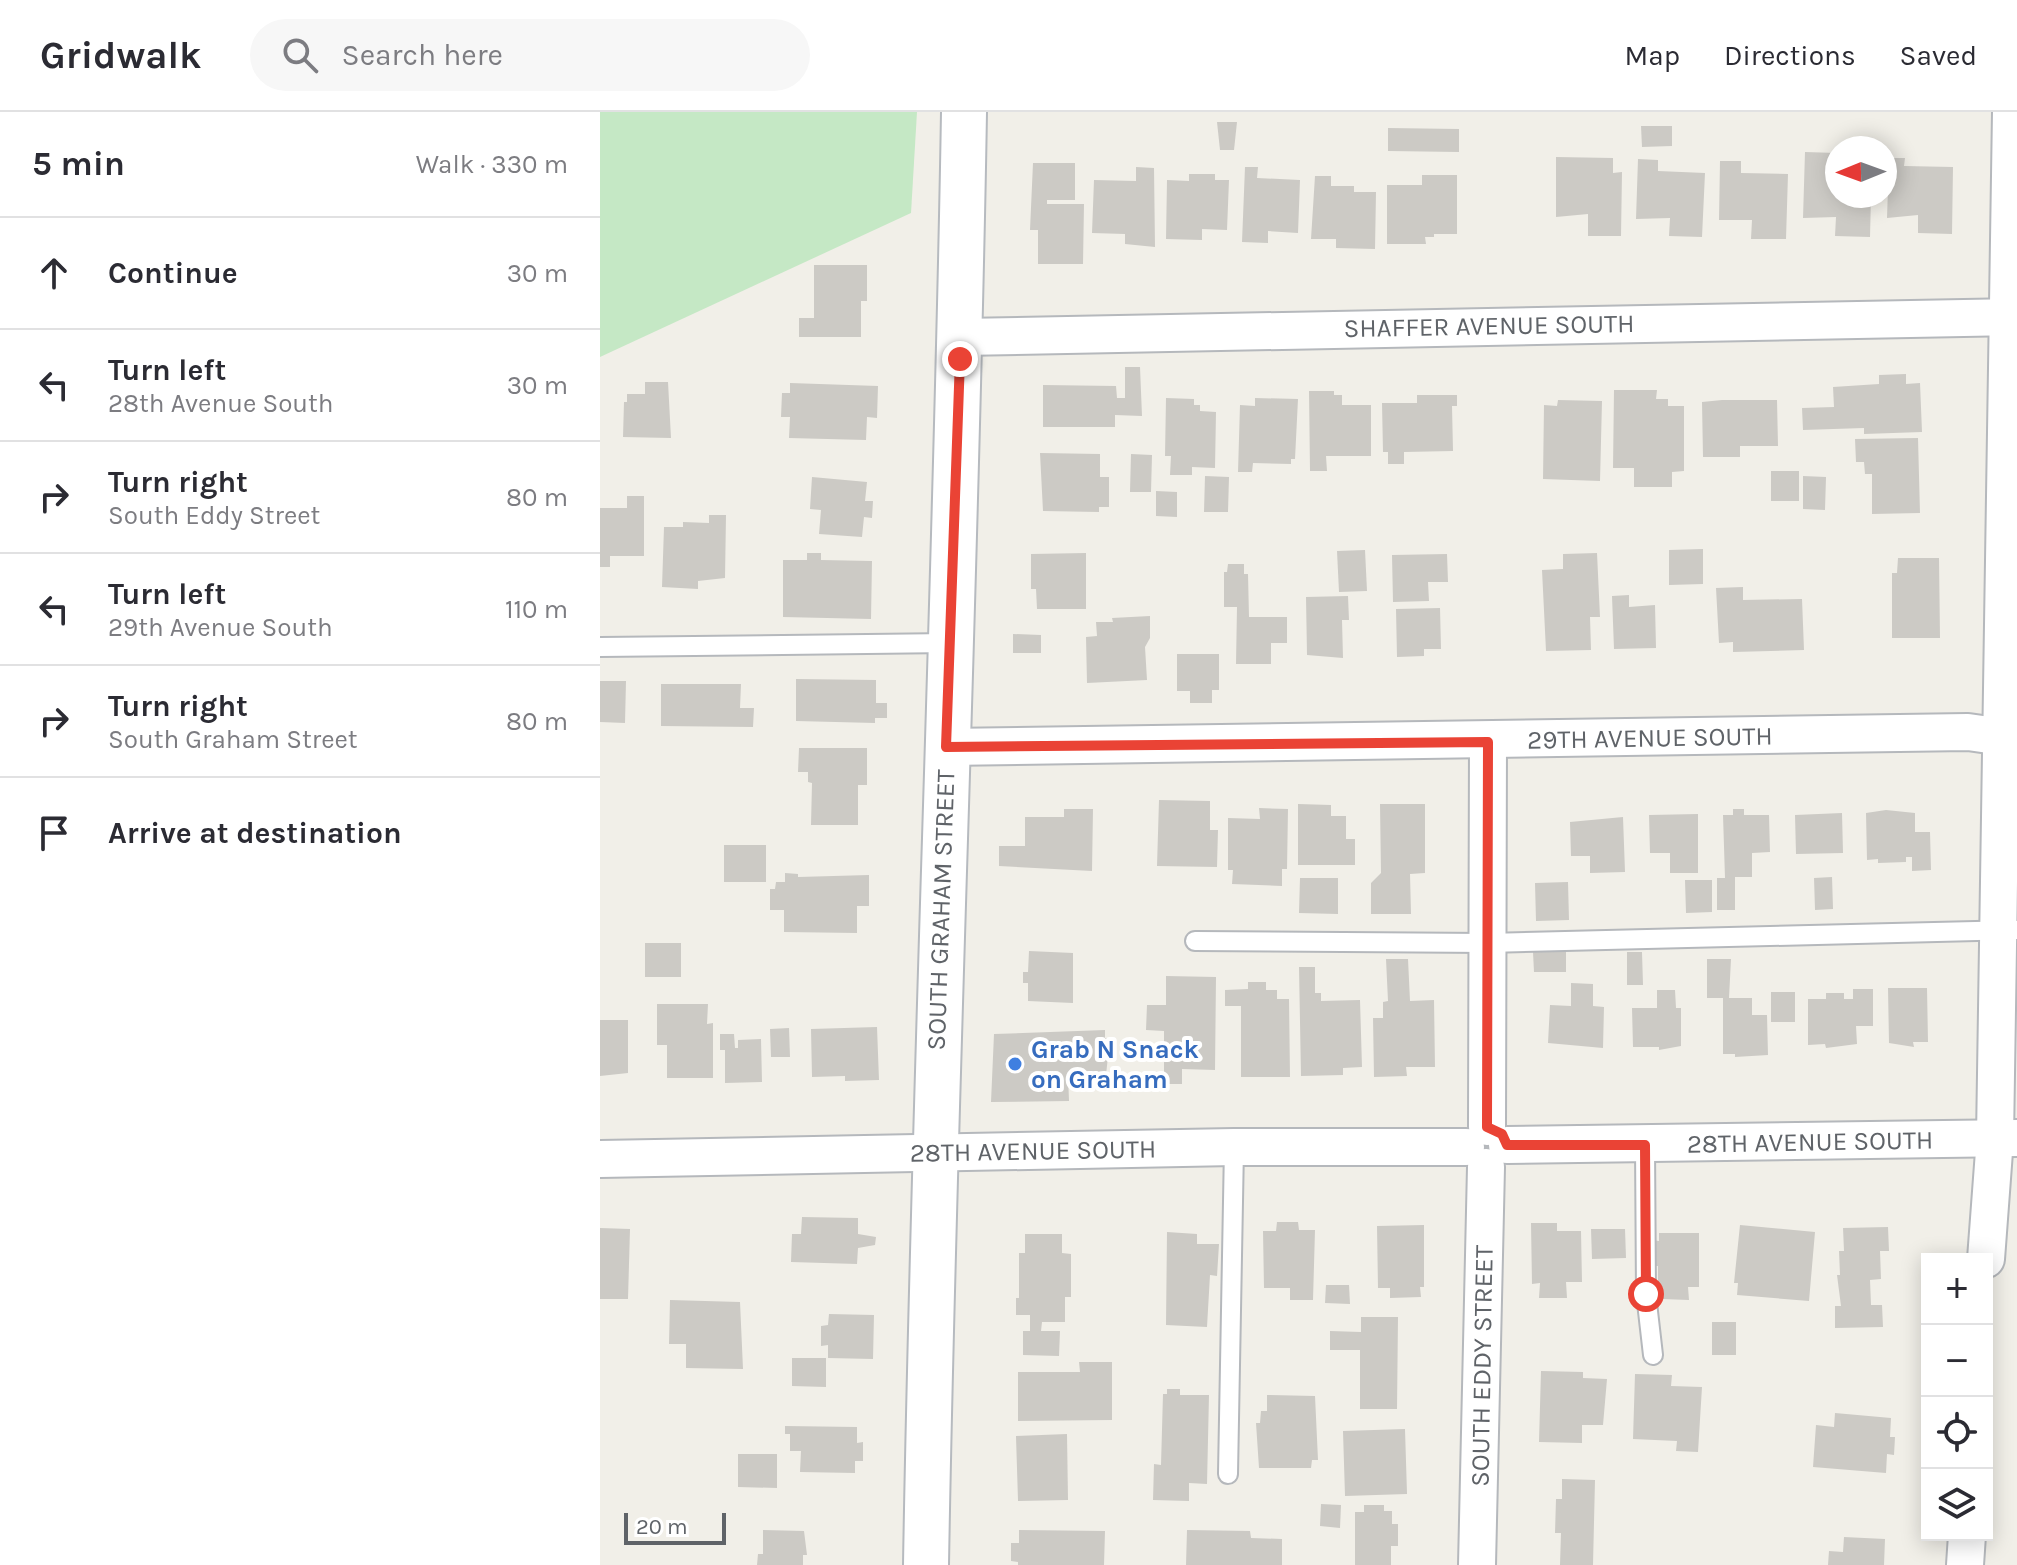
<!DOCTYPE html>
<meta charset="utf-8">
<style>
body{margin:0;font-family:Karla,sans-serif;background:#f7f7f7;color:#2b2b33}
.controls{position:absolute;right:24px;bottom:24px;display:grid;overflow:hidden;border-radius:0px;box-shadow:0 4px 20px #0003}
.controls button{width:72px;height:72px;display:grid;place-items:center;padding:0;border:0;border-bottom:2px solid #e1e1e2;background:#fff;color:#2b2b33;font:40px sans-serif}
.compass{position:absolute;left:1225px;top:24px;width:72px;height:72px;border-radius:50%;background:#fff;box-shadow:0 4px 20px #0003;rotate:269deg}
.scale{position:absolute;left:24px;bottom:20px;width:102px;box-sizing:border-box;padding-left:8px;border:4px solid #5f6368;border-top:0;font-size:22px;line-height:28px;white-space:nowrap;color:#5f6368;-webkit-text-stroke:6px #fff;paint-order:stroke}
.stop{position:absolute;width:24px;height:24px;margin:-18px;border:6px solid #ea4335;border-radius:50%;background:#fff}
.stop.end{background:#ea4335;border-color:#fff;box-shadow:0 2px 8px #0008}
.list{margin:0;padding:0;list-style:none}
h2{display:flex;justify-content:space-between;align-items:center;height:104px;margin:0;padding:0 32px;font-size:34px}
h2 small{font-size:26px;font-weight:400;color:#7c7c81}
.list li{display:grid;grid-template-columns:52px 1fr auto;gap:24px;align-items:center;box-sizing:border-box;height:112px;padding:0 32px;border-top:2px solid #e1e1e2}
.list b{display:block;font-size:30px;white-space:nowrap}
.list p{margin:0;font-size:26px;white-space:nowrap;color:#7c7c81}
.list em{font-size:26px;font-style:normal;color:#7c7c81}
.icon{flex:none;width:44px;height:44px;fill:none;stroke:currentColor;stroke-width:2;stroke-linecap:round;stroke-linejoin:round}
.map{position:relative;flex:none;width:1417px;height:1453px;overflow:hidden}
header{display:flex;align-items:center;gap:48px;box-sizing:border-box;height:112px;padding:0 40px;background:#fff;border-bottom:2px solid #e1e1e2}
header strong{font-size:38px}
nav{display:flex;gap:44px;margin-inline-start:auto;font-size:28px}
.search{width:560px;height:72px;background:#f7f7f7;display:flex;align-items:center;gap:20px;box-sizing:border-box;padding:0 28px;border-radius:44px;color:#7c7c81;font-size:30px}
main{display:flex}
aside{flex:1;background:#fff}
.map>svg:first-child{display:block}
</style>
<header>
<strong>Gridwalk</strong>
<div class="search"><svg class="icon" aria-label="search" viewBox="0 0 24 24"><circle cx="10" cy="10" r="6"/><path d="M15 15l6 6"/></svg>Search here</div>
<nav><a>Map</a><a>Directions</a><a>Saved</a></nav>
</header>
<main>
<aside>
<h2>5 min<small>Walk · 330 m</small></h2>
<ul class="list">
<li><svg class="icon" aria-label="ahead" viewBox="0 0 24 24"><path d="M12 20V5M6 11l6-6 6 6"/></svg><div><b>Continue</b></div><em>30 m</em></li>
<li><svg class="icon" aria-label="left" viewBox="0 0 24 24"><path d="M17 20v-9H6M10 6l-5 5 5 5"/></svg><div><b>Turn left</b><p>28th Avenue South</p></div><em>30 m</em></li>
<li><svg class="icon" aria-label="right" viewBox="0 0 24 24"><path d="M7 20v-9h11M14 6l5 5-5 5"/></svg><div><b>Turn right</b><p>South Eddy Street</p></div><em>80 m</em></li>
<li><svg class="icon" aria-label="left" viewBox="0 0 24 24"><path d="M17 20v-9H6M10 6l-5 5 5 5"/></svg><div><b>Turn left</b><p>29th Avenue South</p></div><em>110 m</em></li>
<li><svg class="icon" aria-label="right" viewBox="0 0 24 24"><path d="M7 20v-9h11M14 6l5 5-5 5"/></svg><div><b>Turn right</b><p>South Graham Street</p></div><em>80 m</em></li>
<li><svg class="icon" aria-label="arrive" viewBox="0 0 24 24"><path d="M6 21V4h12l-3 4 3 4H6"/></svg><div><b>Arrive at destination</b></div></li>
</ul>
</aside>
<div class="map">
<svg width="1417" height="1453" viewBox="0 0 1417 1453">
<rect width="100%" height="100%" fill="#f1efe8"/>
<polygon fill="#c5e8c5" points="0,0 317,0 311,101 0,245"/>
<g fill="#cccac5">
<polygon points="617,10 637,10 634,38 620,38"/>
<polygon points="1041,14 1072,14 1072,34 1042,35"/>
<polygon points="788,16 859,17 859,40 788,39"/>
<polygon points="1205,40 1237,41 1237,84 1271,84 1270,125 1235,124 1236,105 1203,106"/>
<polygon points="956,45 1013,46 1013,61 1022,60 1021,124 988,124 988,102 956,105"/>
<polygon points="1289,46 1305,46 1304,54 1353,55 1352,122 1318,121 1318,103 1287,106"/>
<polygon points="1038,47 1058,48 1058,59 1105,61 1102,125 1069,124 1070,106 1036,107"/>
<polygon points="1120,49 1141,49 1141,61 1188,62 1186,127 1151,127 1152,108 1119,108"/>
<polygon points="433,51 475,51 475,88 447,88 447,92 484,92 483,152 438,152 438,118 430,118"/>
<polygon points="536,55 554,56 555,135 525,132 525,122 492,121 494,68 536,69"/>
<polygon points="645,55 658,55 657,66 700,68 698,121 668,119 668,131 642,130"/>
<polygon points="589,62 615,62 615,68 629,68 627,118 602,117 602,128 566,127 567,68 589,69"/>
<polygon points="822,63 857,63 857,122 834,122 834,125 825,125 826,132 787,132 787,73 822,73"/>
<polygon points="715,64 731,64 731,74 754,74 754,80 776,80 775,137 736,136 736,127 711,127"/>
<polygon points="214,153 267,153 267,189 261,189 261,225 199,225 199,206 214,206"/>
<polygon points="525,255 540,255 542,304 515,303 515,315 443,315 443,273 516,274 517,286 525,286"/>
<polygon points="1306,262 1306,272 1320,271 1322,320 1264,322 1264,316 1203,318 1202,296 1234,295 1233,275 1279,272 1279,263"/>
<polygon points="45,270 68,270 71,326 23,325 24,290 27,290 27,282 45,282"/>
<polygon points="190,271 278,274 277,306 267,305 266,328 189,326 190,305 181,305 182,281 190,281"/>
<polygon points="1014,278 1057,278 1056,287 1068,287 1068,294 1084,294 1084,359 1072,360 1072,375 1034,375 1034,356 1013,356"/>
<polygon points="709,279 734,279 734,283 742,283 742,293 771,293 771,344 726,344 727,359 710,359"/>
<polygon points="817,283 857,283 857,294 852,294 853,339 804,340 804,352 788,352 788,340 783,340 782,291 817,291"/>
<polygon points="566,286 594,287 594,293 600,293 600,299 616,300 615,356 592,355 592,363 570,363 571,344 565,344"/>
<polygon points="655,286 698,287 695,347 691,347 691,352 653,351 652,360 638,360 640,293 655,294"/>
<polygon points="958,288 1002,289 1000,369 943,367 944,293 957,294"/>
<polygon points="1122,288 1177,288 1178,334 1140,334 1140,345 1103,345 1102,290"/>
<polygon points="1318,326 1320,401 1272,402 1272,362 1265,362 1264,350 1256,350 1255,327"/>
<polygon points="440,341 500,342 500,365 509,365 509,395 499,395 499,400 443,399"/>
<polygon points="531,342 552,343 551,380 530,380"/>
<rect x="1171" y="359" width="28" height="30"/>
<polygon points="605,364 629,365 628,400 604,400"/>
<polygon points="1203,364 1226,365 1225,398 1203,397"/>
<polygon points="212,365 267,370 265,389 273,389 272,406 264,405 262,425 219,422 221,398 210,397"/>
<polygon points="556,379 577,380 577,405 556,404"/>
<polygon points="27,384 44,384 44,444 10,444 10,455 0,455 0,396 27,396"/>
<polygon points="109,403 126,403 125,466 98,469 98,477 62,475 64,415 83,415 83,410 109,411"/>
<polygon points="1103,437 1103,472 1069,473 1069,438"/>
<polygon points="765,438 767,479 739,480 737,439"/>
<polygon points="207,441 221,441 221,448 272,449 271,507 183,505 183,448 207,448"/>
<polygon points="486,441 486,497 437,497 436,477 431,477 431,442"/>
<polygon points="997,441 1000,505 990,505 991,538 946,539 942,458 963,457 963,442"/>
<polygon points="847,442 848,470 828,470 829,489 793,490 792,443"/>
<polygon points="1298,446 1339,446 1340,526 1292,526 1292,461 1297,461"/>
<polygon points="628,452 644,452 644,462 648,462 649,505 687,505 687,531 671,531 671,552 636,552 637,495 624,495 624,460 627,460"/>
<polygon points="1143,475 1143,488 1202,487 1204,538 1133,540 1133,530 1119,531 1116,476"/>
<polygon points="1029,483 1029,495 1055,493 1056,536 1014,537 1012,484"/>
<polygon points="748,484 749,508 742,508 743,546 707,543 706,485"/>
<polygon points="840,496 841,537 824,537 824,544 797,545 796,497"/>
<polygon points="550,504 550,526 545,535 547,568 487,571 486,525 497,524 496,510 513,510 512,506"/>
<polygon points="413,522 441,523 441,541 413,541"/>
<polygon points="577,542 619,542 619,578 612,578 612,591 590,591 590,579 577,579"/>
<polygon points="196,567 276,568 276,591 287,591 287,606 275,606 275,611 196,609"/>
<polygon points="0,569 26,569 25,611 0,610"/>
<polygon points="61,572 141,572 140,596 154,596 153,615 61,614"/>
<polygon points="199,636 267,636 267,673 258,673 258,713 211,713 212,671 208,670 208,660 198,660"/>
<polygon points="559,688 610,689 610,718 618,718 617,755 557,754"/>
<polygon points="698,692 731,693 731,704 746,704 746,727 755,727 755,753 698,753"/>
<polygon points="780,692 825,692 825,761 810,762 811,802 771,802 771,771 781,761"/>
<polygon points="659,696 688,697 687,757 682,757 682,774 632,772 633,758 628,758 628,706 660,707"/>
<polygon points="464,697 493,697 492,759 399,754 399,734 425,734 425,705 464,705"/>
<polygon points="1133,697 1144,697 1144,703 1169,703 1170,740 1152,741 1152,765 1135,765 1135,798 1117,798 1117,766 1125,766 1123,703 1133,703"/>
<polygon points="1286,698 1315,701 1315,720 1330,720 1331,758 1312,759 1312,745 1306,745 1306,750 1278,751 1278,747 1267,748 1266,701"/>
<polygon points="1242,701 1243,741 1196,742 1195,703"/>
<polygon points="1098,702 1098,761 1070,761 1070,741 1050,741 1049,703"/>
<polygon points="1023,705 1025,760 990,761 990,744 971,744 970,710"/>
<rect x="124" y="733" width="42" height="37"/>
<polygon points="185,761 198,762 198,765 269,763 269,794 257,794 257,821 184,820 184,798 170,798 170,777 175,777 176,770 185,770"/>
<polygon points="1232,765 1233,797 1215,798 1214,766"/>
<polygon points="700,766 738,766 738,802 699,801"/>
<polygon points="1085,768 1112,768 1112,800 1086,801"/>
<polygon points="968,770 969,808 936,809 935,771"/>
<rect x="45" y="831" width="36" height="34"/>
<polygon points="429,839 473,841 473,891 428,889 428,871 423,871 423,860 428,860"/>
<polygon points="933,840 966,840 966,860 934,860"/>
<polygon points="1027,840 1042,840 1043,873 1027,873"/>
<polygon points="786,847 808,847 810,889 834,888 835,955 806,955 807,964 774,965 773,906 783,906 783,890 788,889"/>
<polygon points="1107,847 1131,847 1129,886 1152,886 1152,903 1167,903 1168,943 1135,945 1135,942 1123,942 1123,886 1107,886"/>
<polygon points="699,855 715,855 715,881 721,881 721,889 760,888 762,955 743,956 743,963 701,964"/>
<polygon points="566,864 616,865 615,958 582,957 582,972 564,972 564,919 546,918 547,893 566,893"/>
<polygon points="648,870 666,870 666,878 677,878 677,887 689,887 690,965 641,965 641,894 625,894 625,878 648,877"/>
<polygon points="971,871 993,872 993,894 1004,895 1003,936 948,931 950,893 971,894"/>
<polygon points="1288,876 1327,876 1328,930 1313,930 1314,935 1289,931"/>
<polygon points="1253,877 1273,877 1273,914 1256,914 1257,932 1226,936 1225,932 1208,933 1208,887 1226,887 1226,881 1244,881 1244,887 1253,887"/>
<polygon points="1057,878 1075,878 1076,896 1081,896 1081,934 1059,938 1059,935 1033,935 1032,896 1057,896"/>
<rect x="1171" y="880" width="24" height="30"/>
<polygon points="57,892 108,892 107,912 113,911 113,966 67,966 67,933 57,933"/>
<polygon points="0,908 28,908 28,961 0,964"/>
<polygon points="277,915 279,968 245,969 245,964 212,965 211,917"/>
<polygon points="189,916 190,945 171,945 170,917"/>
<polygon points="505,918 505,926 510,926 506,963 468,963 469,989 391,990 394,922"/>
<polygon points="120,922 134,922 135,936 138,936 138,928 161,927 162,970 125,971 125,938 120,938"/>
<polygon points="202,1105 258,1106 258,1122 276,1125 275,1133 258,1136 257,1152 191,1150 192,1122 201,1122"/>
<polygon points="677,1110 698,1110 699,1118 715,1118 713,1188 690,1188 690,1176 664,1176 663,1119 676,1119"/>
<polygon points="931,1111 957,1111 957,1119 981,1119 982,1170 966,1170 967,1186 939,1186 940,1171 932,1172"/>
<polygon points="824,1113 824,1175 820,1175 821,1185 790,1186 790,1176 778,1176 777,1114"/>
<polygon points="1140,1113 1215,1120 1209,1189 1137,1183 1138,1171 1134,1171"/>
<polygon points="1288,1115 1289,1139 1280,1139 1281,1167 1270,1168 1271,1193 1282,1193 1283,1215 1235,1216 1235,1194 1241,1194 1237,1163 1240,1163 1239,1139 1244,1139 1243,1116"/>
<polygon points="0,1116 30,1117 28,1187 0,1187"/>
<polygon points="991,1117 1025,1117 1026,1146 992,1147"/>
<polygon points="567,1120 597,1122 597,1132 619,1132 617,1164 610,1163 607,1215 566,1213"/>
<polygon points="1059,1121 1099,1121 1099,1175 1088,1175 1089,1188 1062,1187 1063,1175 1058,1175 1058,1154 1052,1154 1052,1128 1059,1129"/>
<polygon points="425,1122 462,1122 462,1141 471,1142 471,1185 465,1185 465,1210 442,1210 441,1219 460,1219 459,1244 423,1243 423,1219 430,1219 430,1203 416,1203 416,1186 419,1186 419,1141 425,1141"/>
<polygon points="726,1173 749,1173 750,1192 725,1191"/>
<polygon points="70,1188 140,1190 143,1257 86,1256 86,1232 69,1232"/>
<polygon points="229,1202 274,1203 273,1247 228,1246 228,1233 221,1234 221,1214 228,1213"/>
<polygon points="761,1205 798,1205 797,1297 760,1297 760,1238 730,1238 730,1219 761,1220"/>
<rect x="1112" y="1210" width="24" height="33"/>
<polygon points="192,1246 226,1246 226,1275 192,1274"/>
<polygon points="479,1250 512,1250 512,1308 418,1309 418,1260 480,1260"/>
<polygon points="941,1259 983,1260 983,1266 1007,1267 1003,1313 982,1313 982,1331 939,1330"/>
<polygon points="1035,1262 1072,1263 1071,1274 1102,1275 1098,1340 1076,1339 1077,1329 1033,1327"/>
<polygon points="567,1277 580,1277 580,1283 609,1283 607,1372 589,1371 589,1389 553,1388 554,1352 561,1353 563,1282 567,1282"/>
<polygon points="667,1283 715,1284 718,1348 712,1348 711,1356 659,1356 656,1311 660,1311 661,1299 667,1299"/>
<polygon points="1235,1301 1291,1306 1290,1325 1295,1325 1294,1343 1287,1342 1286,1361 1213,1355 1216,1313 1234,1315"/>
<polygon points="185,1314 257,1315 257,1331 263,1330 263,1349 255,1349 255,1361 200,1360 201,1339 190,1339 190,1322 185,1322"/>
<polygon points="805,1317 807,1382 745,1384 743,1319"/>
<polygon points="467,1322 468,1388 418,1389 416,1324"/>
<polygon points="138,1342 177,1342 177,1376 138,1375"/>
<polygon points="962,1367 995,1368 993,1453 960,1453 961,1421 955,1421 956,1387 962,1387"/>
<polygon points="721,1392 741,1393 740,1416 720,1414"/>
<polygon points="764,1393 784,1393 784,1399 792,1399 792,1412 798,1412 798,1434 791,1434 791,1453 755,1453 755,1400 764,1400"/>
<polygon points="163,1418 204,1419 207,1443 203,1443 203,1453 157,1453 158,1442 163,1442"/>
<polygon points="419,1418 505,1419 504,1453 418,1453 418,1450 411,1449 411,1431 419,1431"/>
<polygon points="587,1418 650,1419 651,1426 682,1427 682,1453 586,1453"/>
<polygon points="1244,1425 1285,1427 1284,1453 1228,1453 1229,1439 1243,1440"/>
</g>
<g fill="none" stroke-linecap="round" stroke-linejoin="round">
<defs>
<g id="lane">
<polyline points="0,535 351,531"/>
<polyline points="595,829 888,831 1417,818"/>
<polyline points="1045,1033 1046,1182 1053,1243"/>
<polyline points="628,1362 634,1035"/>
</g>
<g id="street">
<polyline points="361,225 1417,205"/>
<polyline points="346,635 1368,620 1417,627"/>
<polyline points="887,1015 888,630"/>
<polyline points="907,1033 1417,1026"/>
<polyline points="0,1047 634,1035 866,1035"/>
<polyline points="1386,1147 1395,1026 1411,0"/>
<polyline points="877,1453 886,1055"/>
<polyline points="1365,1453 1367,1423"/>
</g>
<path id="secondary" d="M326 1453C334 969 356 484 364 0"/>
</defs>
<use href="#lane" stroke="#b5b8bc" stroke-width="22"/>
<use href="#street" stroke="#b5b8bc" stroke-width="40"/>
<use href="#secondary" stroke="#b6babf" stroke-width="48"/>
<use href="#lane" stroke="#fff" stroke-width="18"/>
<use href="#street" stroke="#fff" stroke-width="36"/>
<use href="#secondary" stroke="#fff" stroke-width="44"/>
</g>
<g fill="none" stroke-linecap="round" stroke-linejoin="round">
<polyline stroke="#ea4335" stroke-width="10" points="360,247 346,635 888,630 887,1015 902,1022 907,1033 1045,1033 1046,1182"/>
</g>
<circle fill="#3f7fe0" stroke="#fff" stroke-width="3" cx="415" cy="952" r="8"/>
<g text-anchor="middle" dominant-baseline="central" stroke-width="8" stroke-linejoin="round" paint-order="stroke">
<g font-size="26" fill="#5f6368" stroke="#fff">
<text transform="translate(889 214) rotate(-1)">SHAFFER AVENUE SOUTH</text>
<text transform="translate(1050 626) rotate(-1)">29TH AVENUE SOUTH</text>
<text transform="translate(341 798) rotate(-88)">SOUTH GRAHAM STREET</text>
<text transform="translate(1210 1030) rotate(-1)">28TH AVENUE SOUTH</text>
<text transform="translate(433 1039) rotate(-1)">28TH AVENUE SOUTH</text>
<text transform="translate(882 1254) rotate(-89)">SOUTH EDDY STREET</text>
</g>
<g font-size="26" font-weight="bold" fill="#366cbe" stroke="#fff" text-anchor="start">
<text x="431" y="937">Grab N Snack<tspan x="431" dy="30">on Graham</tspan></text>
</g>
</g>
</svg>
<div class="controls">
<button>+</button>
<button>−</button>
<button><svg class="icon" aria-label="locate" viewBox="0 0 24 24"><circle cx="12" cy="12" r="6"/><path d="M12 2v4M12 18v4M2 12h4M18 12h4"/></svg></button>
<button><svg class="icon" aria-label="layers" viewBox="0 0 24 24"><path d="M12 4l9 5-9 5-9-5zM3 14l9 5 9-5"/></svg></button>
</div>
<svg class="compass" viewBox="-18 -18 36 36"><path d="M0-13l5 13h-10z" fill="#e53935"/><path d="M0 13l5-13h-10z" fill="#7c7c81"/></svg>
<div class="scale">20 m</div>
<div class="stop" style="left:1046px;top:1182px"></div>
<div class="stop end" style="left:360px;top:247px"></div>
</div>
</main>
